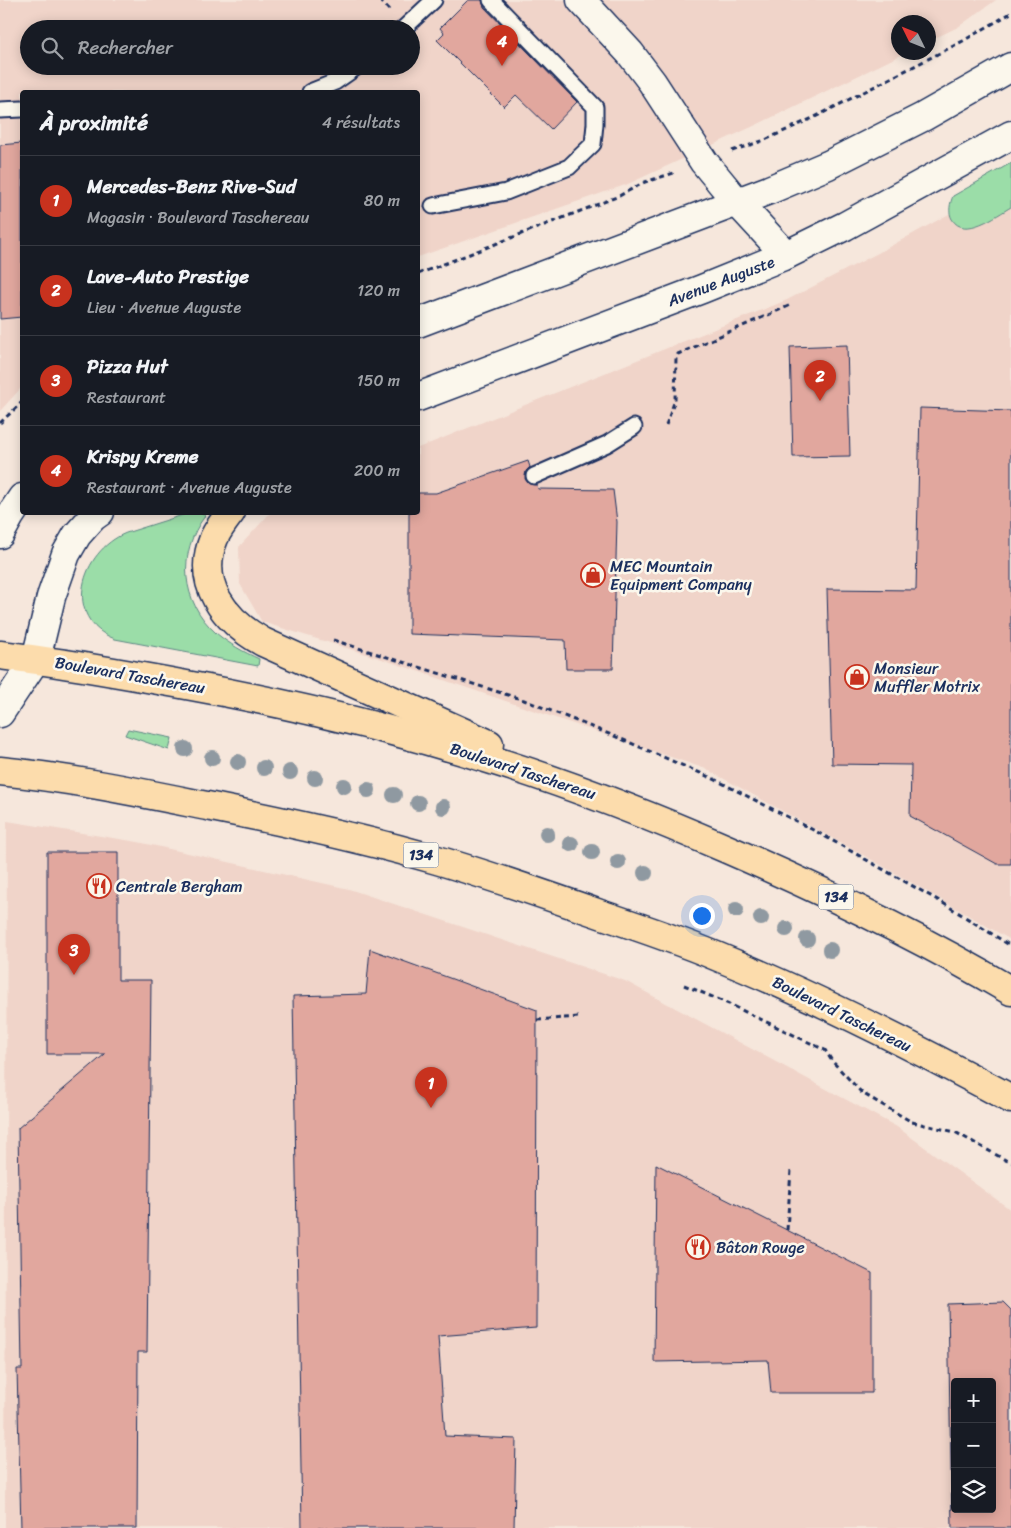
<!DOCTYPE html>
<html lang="fr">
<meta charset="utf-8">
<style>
body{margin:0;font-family:Sriracha,sans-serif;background:#242831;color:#f1f3f6}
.controls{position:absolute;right:15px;bottom:15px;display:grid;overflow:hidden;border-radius:5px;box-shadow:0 2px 12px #0003}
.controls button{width:45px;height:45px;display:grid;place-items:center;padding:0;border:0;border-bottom:1px solid #363941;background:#171b24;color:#f1f3f6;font:25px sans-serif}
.compass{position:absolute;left:891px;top:15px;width:45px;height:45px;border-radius:50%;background:#171b24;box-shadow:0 2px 12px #0003;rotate:313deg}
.you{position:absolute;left:701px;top:915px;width:18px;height:18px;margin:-12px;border:4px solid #fff;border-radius:50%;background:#1a73e8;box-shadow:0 0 0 8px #1a73e833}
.badge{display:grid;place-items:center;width:32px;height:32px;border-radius:50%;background:#c8321e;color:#fff;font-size:16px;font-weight:700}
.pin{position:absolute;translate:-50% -41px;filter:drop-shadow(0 1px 2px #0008)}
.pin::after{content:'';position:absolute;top:26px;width:18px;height:15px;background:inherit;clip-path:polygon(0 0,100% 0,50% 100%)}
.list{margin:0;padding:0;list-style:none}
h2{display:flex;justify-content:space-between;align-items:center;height:65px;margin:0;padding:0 20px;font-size:21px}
h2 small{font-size:16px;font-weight:400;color:#9ea1a6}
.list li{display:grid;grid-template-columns:32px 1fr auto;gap:15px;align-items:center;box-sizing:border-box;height:90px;padding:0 20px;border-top:1px solid #363941}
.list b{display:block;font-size:19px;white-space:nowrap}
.list p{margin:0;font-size:16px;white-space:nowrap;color:#9ea1a6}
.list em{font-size:16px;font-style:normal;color:#9ea1a6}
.icon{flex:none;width:28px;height:28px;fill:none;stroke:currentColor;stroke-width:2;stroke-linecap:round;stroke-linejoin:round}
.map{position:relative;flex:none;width:1011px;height:1528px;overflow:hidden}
.search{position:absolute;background:#171b24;box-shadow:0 2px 12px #0003;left:20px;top:20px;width:400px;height:55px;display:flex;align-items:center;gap:12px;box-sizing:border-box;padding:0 18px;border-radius:28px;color:#9ea1a6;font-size:19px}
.panel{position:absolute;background:#171b24;box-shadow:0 2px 12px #0003;left:20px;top:90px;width:400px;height:425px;border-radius:5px}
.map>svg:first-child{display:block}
</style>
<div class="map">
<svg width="1011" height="1528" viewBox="0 0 1011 1528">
<rect width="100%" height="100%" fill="#f6e7dc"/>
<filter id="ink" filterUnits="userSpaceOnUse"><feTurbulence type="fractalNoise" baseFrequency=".02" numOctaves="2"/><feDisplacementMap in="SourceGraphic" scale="10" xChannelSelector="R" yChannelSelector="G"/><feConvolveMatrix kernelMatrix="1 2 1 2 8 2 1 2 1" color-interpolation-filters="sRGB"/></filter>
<g filter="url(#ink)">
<g fill="#f0d4c9" fill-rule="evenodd">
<path d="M0 0H996L958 27 929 41 928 22H898V52L905 53 756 125 628 184 418 257V92H22V387L0 411ZM29 29H411V66H29Z"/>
<polygon points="1011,180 1011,940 874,861 706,769 382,659 262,622 240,584 239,547 270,513 418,512 418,448 787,300 878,253"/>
<path d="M7 821 138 842 349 889 625 981 897 1127 1011 1210V1528H5ZM955 1382H992V1509H955Z"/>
</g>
<g fill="#9bdda8" stroke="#5b8683">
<path d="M1011 163V207C997 215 964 240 952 219 948 212 950 203 953 196Z"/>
<path d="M189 513H202L205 516C177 553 181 602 216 633 229 644 244 652 259 659L258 666 115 639C61 619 81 551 126 533Z"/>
<polygon points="128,729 172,738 169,750 125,735"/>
</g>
<g fill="#e1a79e" stroke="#1b2f5e" fill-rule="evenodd">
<polygon points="468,0 482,0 484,7 577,102 551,129 516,95 504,107 437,40 444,33 440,28"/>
<polygon points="22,143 22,317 0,319 0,145"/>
<polygon points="847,345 850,456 793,457 790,347"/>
<polygon points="920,408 1011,411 1011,864 997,864 910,816 911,765 832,764 827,589 916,590"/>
<polygon points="528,461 530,467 526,471 525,479 529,484 537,485 538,489 613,490 617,522 613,669 566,669 565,640 409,634 409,512 418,512 418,493 436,493"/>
<polygon points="47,852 118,852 118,980 151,980 147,1352 138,1352 137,1528 21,1528 17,1369 22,1369 18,1128 105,1054 47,1054"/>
<polygon points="370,949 537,1010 536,1328 438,1336 445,1436 516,1439 514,1528 302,1528 293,996 366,994"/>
<polygon points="656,1164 872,1273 872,1393 771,1393 768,1360 654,1362"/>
<path d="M1003 1302 1011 1310V1528H952L948 1304ZM955 1382H992V1509H955Z"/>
</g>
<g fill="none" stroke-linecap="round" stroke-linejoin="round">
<defs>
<g id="lane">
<polyline points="403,29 434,0"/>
<polyline points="310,92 335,82 358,66"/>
<polyline points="0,110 22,109"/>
<polyline points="433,206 506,192 569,167 593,144 595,124 595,107 491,0"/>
<polyline points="534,476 607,444 634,427"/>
</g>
<polyline id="street" points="581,0 630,53 652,82 704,162 737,202 786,255"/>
<g id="secondary">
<polyline points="418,323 769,190 828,165 923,117 1011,67"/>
<polyline points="418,397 702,289 786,255 845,226 1011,135"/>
<polyline points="0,534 10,516 22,498"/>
<polyline points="0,713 36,659 51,597 66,554 77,535 93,517 100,512"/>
</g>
<g id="primary">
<path d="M231 512C224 521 218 529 214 538 195 584 225 621 263 642L489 744"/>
<path d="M0 655C61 662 121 673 181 684 287 703 392 728 495 761 574 786 651 816 727 849 824 891 920 937 1011 991"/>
<path d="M0 771C71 778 142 793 212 807 287 822 363 838 437 860 492 876 546 895 600 914 639 927 678 940 716 956 817 997 915 1047 1011 1099"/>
</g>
</defs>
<use href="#lane" stroke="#1b2f5e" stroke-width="19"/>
<use href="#street" stroke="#1b2f5e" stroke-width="31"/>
<use href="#secondary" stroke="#1b2f5e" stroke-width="31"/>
<use href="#primary" stroke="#1b2f5e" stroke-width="31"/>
<g stroke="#1b2f5e" stroke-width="3" stroke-dasharray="5 4" stroke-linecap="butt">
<polyline points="380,0 389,10"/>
<polyline points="732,151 765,140 815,117 963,41 1011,13"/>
<polyline points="418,274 591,207 619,196 645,182 677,172"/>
<polyline points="0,423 22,402"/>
<polyline points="666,425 675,400 676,358 678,354 791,305"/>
<polyline points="333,640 524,700 619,738 714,779 819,833 895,876 943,903 1011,946"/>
<polyline points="684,985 729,1004 825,1050 832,1061 862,1093 912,1122 955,1132 1011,1163"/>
<polyline points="537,1020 579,1017"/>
<polyline points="787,1230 791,1170"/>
</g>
<use href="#lane" stroke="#fbf7ec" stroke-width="15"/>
<use href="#street" stroke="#fbf7ec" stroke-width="28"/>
<use href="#secondary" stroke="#fbf7ec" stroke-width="28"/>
<use href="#primary" stroke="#fcdcac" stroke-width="28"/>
</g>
<g fill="#8f99a1">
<circle cx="185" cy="749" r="8"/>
<circle cx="212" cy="758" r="8"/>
<circle cx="238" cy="762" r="8"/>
<circle cx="264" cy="768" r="8"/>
<circle cx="290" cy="772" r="8"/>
<circle cx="315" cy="778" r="8"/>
<circle cx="344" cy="786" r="8"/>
<circle cx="368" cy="790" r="8"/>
<circle cx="394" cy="795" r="8"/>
<circle cx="418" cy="803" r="8"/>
<circle cx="443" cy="807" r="8"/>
<circle cx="547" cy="834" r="8"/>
<circle cx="571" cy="844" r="8"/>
<circle cx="592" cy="852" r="8"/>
<circle cx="618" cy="862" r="8"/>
<circle cx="645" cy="873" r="8"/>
<circle cx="736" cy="910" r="8"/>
<circle cx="761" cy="918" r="8"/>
<circle cx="786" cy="929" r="8"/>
<circle cx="807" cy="939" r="8"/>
<circle cx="830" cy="950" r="8"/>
</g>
</g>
<defs>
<symbol id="shop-ring" viewBox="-11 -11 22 22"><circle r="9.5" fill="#fbf7ec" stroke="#c8321e" stroke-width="1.5"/><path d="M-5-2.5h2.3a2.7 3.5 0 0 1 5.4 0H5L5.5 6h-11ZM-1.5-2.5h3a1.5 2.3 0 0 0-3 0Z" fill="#c8321e"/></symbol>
<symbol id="restaurant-ring" viewBox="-11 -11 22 22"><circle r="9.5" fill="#fbf7ec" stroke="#c8321e" stroke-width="1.5"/><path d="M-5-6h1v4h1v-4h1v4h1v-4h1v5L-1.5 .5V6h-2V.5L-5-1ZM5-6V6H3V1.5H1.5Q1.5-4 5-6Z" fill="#c8321e"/></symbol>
</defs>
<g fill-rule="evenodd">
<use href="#shop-ring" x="579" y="561" width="28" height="28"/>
<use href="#shop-ring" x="843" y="663" width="28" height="28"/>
<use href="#restaurant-ring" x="85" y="872" width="28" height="28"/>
<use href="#restaurant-ring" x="684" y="1233" width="28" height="28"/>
</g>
<g text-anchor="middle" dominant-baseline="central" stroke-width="5" stroke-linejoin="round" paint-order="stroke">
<g fill="#fbf7ec" stroke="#5e6b89" stroke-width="1">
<rect x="403.5" y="842.5" width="35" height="25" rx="4"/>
<rect x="818.5" y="884.5" width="35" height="25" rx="4"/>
</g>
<g font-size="15" font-weight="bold" fill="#1b2f5e">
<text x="421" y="855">134</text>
<text x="836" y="897">134</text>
</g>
<g font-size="16" fill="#1b2f5e" stroke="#fbf7ec">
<text transform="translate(721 281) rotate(-21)">Avenue Auguste</text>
<text transform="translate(130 675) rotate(10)">Boulevard Taschereau</text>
<text transform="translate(523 771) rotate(18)">Boulevard Taschereau</text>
<text transform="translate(842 1014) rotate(26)">Boulevard Taschereau</text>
</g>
<g font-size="16" fill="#1b2f5e" stroke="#fbf7ec" text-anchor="start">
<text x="610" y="566">MEC Mountain<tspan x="610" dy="18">Equipment Company</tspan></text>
<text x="874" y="668">Monsieur<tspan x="874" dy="18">Muffler Motrix</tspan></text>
<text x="116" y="886">Centrale Bergham</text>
<text x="716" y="1247">Bâton Rouge</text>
</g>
</g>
</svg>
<div class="controls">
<button>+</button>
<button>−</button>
<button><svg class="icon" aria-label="layers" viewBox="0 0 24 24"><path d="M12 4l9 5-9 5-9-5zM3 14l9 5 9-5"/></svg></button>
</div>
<svg class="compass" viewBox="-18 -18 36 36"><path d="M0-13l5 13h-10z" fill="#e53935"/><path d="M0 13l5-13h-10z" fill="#9ea1a6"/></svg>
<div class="you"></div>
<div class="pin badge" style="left:431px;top:1108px">1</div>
<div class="pin badge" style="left:820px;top:401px">2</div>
<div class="pin badge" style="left:74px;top:975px">3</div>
<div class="pin badge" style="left:502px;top:66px">4</div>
<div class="search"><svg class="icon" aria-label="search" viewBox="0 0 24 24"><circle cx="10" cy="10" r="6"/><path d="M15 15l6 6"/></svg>Rechercher</div>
<section class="panel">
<h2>À proximité<small>4 résultats</small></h2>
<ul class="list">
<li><span class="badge">1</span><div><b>Mercedes-Benz Rive-Sud</b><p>Magasin · Boulevard Taschereau</p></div><em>80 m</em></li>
<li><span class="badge">2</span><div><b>Lave-Auto Prestige</b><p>Lieu · Avenue Auguste</p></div><em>120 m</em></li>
<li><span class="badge">3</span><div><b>Pizza Hut</b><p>Restaurant</p></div><em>150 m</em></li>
<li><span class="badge">4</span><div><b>Krispy Kreme</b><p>Restaurant · Avenue Auguste</p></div><em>200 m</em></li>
</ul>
</section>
</div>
